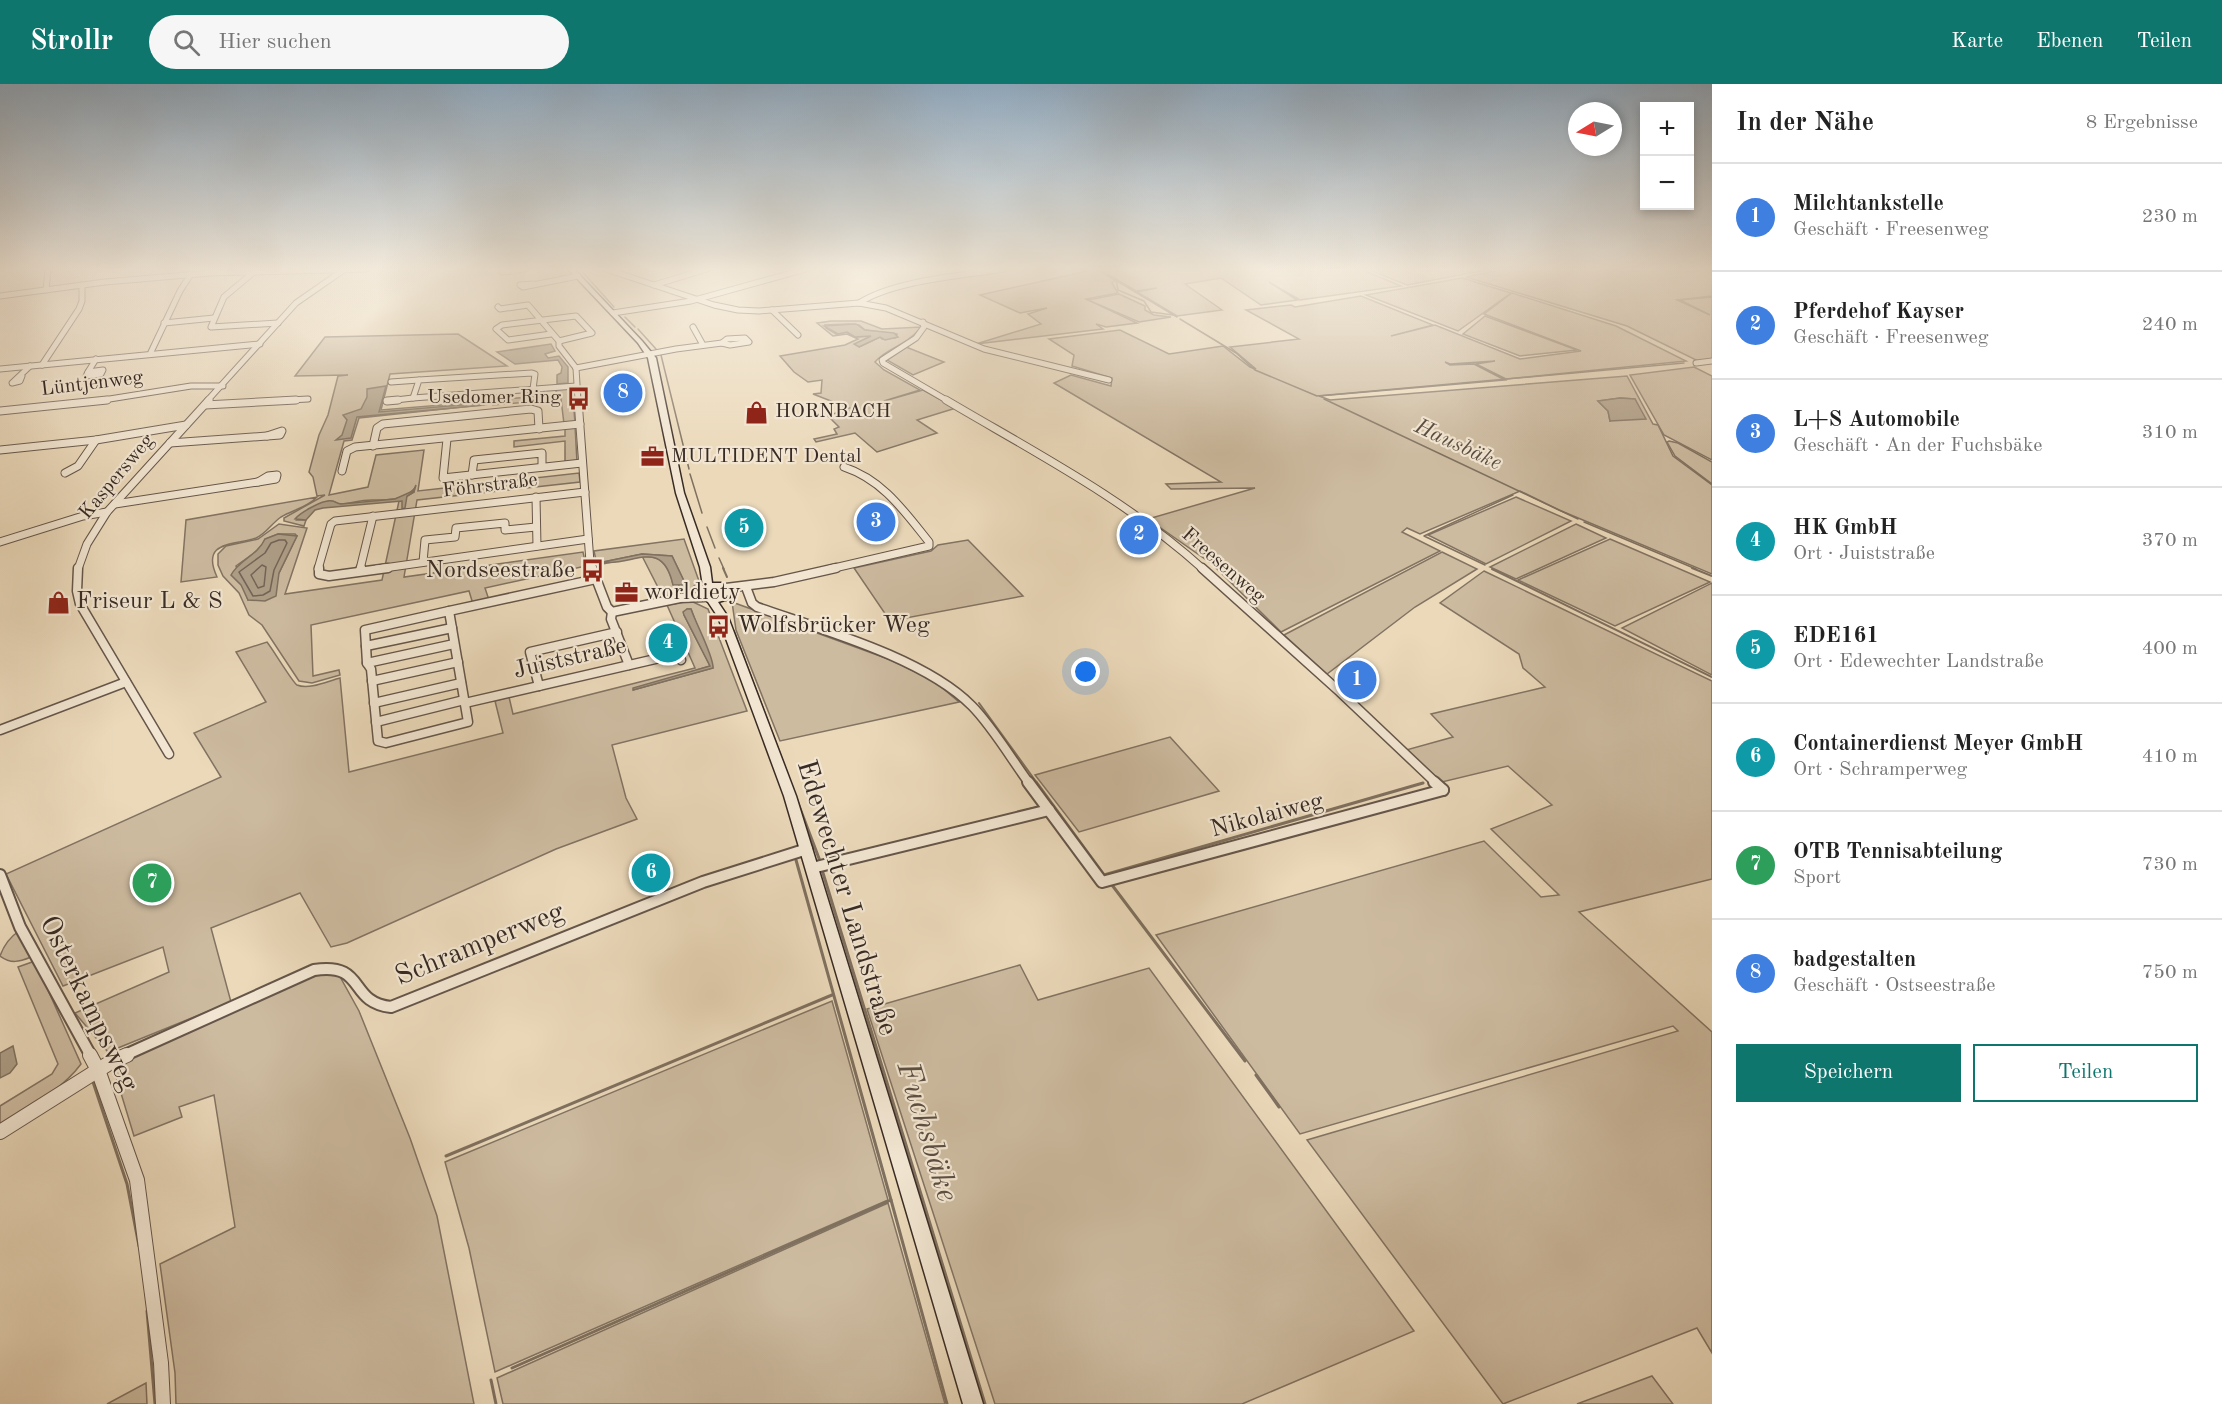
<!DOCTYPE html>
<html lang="de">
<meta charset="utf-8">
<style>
body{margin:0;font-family:"Old Standard TT",serif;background:#f6f6f6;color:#222}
.controls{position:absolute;right:18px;top:18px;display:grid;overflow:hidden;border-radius:0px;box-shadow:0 3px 9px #0003}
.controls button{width:54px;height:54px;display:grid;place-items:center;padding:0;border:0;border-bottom:2px solid #e0e0e0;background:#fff;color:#222;font:30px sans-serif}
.compass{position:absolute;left:1568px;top:18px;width:54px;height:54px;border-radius:50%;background:#fff;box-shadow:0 3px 9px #0003;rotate:260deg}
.you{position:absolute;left:1086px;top:588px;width:21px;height:21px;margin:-15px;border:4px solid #fff;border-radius:50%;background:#1a73e8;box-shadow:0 0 0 9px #1a73e833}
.badge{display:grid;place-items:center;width:39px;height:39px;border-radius:50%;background:#0f766e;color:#fff;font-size:20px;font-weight:700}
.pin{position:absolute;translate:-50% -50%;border:3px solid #fff;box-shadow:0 2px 6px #0006}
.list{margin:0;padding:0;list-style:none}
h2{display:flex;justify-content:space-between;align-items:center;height:78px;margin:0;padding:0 24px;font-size:26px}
h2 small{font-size:20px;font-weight:400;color:#767676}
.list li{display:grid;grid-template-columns:39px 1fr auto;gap:18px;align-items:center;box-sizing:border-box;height:108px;padding:0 24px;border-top:2px solid #e0e0e0}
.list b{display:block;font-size:22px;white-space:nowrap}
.list p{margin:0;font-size:20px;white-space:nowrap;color:#767676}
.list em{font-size:20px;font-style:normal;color:#767676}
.actions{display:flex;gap:12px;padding:18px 24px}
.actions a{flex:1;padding:14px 0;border:2px solid #0f766e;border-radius:0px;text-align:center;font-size:21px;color:#0f766e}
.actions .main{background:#0f766e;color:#fff}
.icon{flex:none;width:33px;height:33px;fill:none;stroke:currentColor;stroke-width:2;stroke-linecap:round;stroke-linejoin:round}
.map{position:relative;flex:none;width:1712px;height:1320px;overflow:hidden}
header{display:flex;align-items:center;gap:36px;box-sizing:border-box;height:84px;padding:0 30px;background:#0f766e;color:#fff}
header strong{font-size:28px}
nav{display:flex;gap:33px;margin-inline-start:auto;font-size:21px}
.search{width:420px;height:54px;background:#f6f6f6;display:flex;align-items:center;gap:15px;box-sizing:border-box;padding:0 21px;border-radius:33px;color:#767676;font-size:22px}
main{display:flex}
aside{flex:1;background:#fff}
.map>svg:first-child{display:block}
</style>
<header>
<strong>Strollr</strong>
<div class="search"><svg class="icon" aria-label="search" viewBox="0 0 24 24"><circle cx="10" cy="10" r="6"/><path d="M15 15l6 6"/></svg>Hier suchen</div>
<nav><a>Karte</a><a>Ebenen</a><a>Teilen</a></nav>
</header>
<main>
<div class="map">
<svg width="1712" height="1320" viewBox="0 0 1712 1320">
<rect width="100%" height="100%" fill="#ebd9ba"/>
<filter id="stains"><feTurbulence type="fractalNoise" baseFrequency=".00333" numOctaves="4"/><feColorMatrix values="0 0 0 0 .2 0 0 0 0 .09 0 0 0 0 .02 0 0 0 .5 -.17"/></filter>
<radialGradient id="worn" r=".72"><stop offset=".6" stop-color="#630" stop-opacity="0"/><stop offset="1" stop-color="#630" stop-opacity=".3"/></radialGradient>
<g fill="#cdbba0" stroke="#827362" stroke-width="1.5" fill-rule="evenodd">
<polygon points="1096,185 1115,196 1112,199 1118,209 1086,215 1137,239 1106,243 1096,240 1103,245 976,260 1041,240 1028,230 1047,224 1020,229 980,211"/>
<polygon points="1099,185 1360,185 1401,202 1300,216 1269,198 1297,216 1261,221 1221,194 1185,200 1222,226 1177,232 1137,208 1157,204 1136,207"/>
<polygon points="1367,185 1491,185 1407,201"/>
<polygon points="1506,185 1709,185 1686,188 1712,186 1712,212 1677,216 1710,231 1680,216 1712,213 1712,275 1698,277 1627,242 1466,193"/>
<polygon points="1462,194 1511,209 1458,247 1366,211"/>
<path d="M1512 209 1616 242 1686 277 1506 295 1476 280 1495 277 1450 280 1445 278 1450 281 1474 280 1505 296 1319 312 1330 316 1627 292 1653 340 1658 341 1673 372 1712 401V490L1559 426 1520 407 1420 450 1407 444 1402 448 1440 467 1281 548 1212 480 1148 435 1255 404 1171 405 1166 400 1221 398 1054 299 1071 291 1111 302 1112 294 1072 282 1074 271 1049 255 1120 246 1169 270 1223 262 1250 283 1256 285 1230 263 1299 255 1246 226 1291 221 1295 223 1361 212 1433 241 1391 252 1435 241 1520 275 1581 267 1484 230ZM1620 314 1635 315 1639 324 1610 337 1608 327 1598 317Z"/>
<polygon points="1119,210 1145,222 1145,226 1154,231 1171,233 1139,238 1088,216"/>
<polygon points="1485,232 1577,266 1520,272 1463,250"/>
<path d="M831 237H861L882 245 921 243C907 262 888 263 875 278L884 286 920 306 884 317 923 306 956 324 917 336 937 349 877 368 855 349 816 358 814 355 837 350 834 345 839 343 828 332 849 324 813 310 821 309 822 296 808 298 794 288 780 272 845 261 858 255 847 250 833 252 817 239ZM849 240 859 241 865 246 897 250 895 254 882 255 880 253 859 263 871 252 855 253 847 248 836 250 826 244 825 241Z"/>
<path d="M458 250 507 282 390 290 381 326 490 317V320L359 334 352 356 344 357 329 411 368 403 376 371 424 366 418 407 579 389 580 398 417 416 404 493 583 468 586 482 485 504 489 516 473 520 469 507 311 541 313 592 339 586 340 591 312 599 299 597 262 541 249 531 239 509 223 492 218 481V470L226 462 258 455 279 440 307 444 285 510 382 496 399 417 414 408V405C403 416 389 416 374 416 364 415 352 419 342 420 335 420 335 416 329 417 315 420 307 428 297 436H306L304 442 284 437V434L325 411 317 412 313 393 309 388 319 351 328 331 338 292 348 291 295 292 325 253ZM278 450H295L297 452 279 489 248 516 236 482 261 464 265 455Z"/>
<polygon points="906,263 944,278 913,291 887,276"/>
<polygon points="1694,283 1712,292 1712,376 1664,351 1630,291"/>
<polygon points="572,303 575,339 564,340 561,315 493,321 494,316 556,311 556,305"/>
<polygon points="575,342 577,378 565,380 565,357 514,363 514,357 565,352 565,344"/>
<polygon points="1669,357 1678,359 1712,378 1712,400 1675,372 1667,358"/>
<path d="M317 413C308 423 293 426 281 433 272 439 266 450 256 454 234 462 200 456 217 493L181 498 186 436Z"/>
<polygon points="1516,413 1571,437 1486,480 1428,451"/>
<polygon points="1576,440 1606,454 1516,495 1490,483"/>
<path d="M684 455 699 497 690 506 663 513 642 472 597 481 594 467ZM642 470 672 472 684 497 673 500C662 454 633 480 603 478Z"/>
<polygon points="1610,455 1710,498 1615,542 1518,496"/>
<polygon points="968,456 1023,512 890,537 854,484 931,467 938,461"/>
<polygon points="1442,468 1477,485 1415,523 1327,590 1284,551"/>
<polygon points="1484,487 1712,597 1712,795 1579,828 1712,948 1712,1269 1697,1244 1503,1320 1307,1056 1678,947 1673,942 1300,1050 1156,851 1484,757 1541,813 1559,811 1491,745 1552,721 1508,682 1442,698 1406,666 1453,653 1431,630 1545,603 1523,584 1519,570 1440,519"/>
<polygon points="1712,499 1712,591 1622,544"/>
<path d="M691 517 708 525 747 627 612 661 626 714 637 735 556 765 347 859 331 863 300 809 211 844 231 918 108 968 75 929 169 888 163 863 63 902 6 790 221 693 194 649 266 618 236 568 267 558C272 564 293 599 297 601 309 606 328 597 340 594L349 688 503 649 495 617 509 613 513 630 695 584 667 521ZM687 525H691L713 584 633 606 710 582 684 531Z"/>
<polygon points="732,518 891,576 934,597 959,618 780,657 736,546"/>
<polygon points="1170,653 1219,707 1079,748 1035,691"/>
<path d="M19 847 31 873C19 878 11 880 0 872 4 861 10 853 19 847Z"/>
<path d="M35 877 81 980C61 1007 29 1023 0 1041V1022L52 990 58 980 18 883Z"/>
<polygon points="1020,881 1038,916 1149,884 1414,1247 1242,1320 995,1320 867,925"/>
<path d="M324 889 339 891 359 927 410 1054 437 1132 474 1320H176L175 1289 160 1180 235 1143 214 1011 179 1023 182 1033 134 1052 113 983C181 949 251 913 324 889Z"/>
<polygon points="832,917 888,1116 495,1288 469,1164 445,1078"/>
<polygon points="888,1119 945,1320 503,1320 497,1294"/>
<polygon points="1652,1292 1673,1320 1577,1320"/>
<polygon points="146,1299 147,1320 107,1320"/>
</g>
<g fill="#ae9e87" stroke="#7f705f" stroke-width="1.5">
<polygon points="856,240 865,246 894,249 898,253 885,256 880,253 859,263 854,260 871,252 855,253 847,248 838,250 824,242"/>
<polygon points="551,260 555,267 545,270 548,274 559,272 568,283 568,299 557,300 557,291 561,289 562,283 558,276 515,280 497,268"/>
<polygon points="386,302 379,328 484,319 484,321 357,333 351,354 336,356 342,351 347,336 343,331 361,325 367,313 367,305"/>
<polygon points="1620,314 1635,315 1646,335 1610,337 1608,327 1598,317"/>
<path d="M416 401 414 408 407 412 405 424 402 425V417L323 424 315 426 306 436 295 435C300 429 323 415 332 417 335 417 337 420 341 420L395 415 413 407Z"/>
<path d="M278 450 297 452 279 489 276 512 265 517 248 516 241 501 231 491C239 476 257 472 265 455Z"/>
<path d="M642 470 672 472 684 497 682 501H673C662 452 632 483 603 478Z"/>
<path d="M687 525H691C696 540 714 573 713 584L633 606V604L710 582 684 531 683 528Z"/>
<polygon points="13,962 17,980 10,989 0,994 0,969"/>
</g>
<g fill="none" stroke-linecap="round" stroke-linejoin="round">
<g stroke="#736456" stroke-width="1.5">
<polygon points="279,456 285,456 287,459 274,486 270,507 263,511 253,512 239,488 265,469 271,459"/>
<polygon points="262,481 266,483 264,502 258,504 251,491"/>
</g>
<g stroke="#7f705f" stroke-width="1.5">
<polyline points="580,185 614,223"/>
<polyline points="1097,185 1177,233"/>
<polyline points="1116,196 1118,206 1144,217 1151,228 1173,231"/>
<polyline points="625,233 635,243"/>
<polyline points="1180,235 1236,269 1255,286 1317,312 1684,279"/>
<polyline points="638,245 656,265"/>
<polyline points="661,271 689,385"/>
<polyline points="1324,315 1578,435"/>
<polyline points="690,390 702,429"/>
<polyline points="1584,438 1696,485"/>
<polyline points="707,443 715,464"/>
<polyline points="719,474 724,485"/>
<polyline points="1485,481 1424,452 1513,411"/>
</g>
<g stroke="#7f705f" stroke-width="2">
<polyline points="723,484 727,493"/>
<polyline points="1692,484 1712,492"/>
<polyline points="1492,485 1712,593"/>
<polyline points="734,547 791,699"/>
<polyline points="979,619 1037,699"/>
</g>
<g stroke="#7f705f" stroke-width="3">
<polyline points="790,698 820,777"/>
<polyline points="1036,698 1104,791 1423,699"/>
<polyline points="1024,727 1039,723"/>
<polyline points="823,789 985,1320"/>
<polyline points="1112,801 1245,977"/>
<polyline points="1256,991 1279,1023"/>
<polyline points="92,995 127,1100 139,1162"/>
<polyline points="446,1072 832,911"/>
<polyline points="891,1116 947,1320"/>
<polyline points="147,1227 155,1320"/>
<polyline points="512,1284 891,1116 796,776"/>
<polyline points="491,1296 496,1320"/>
</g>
<defs>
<g id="minor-far4">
<polyline points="606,185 714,221 738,226 759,227 859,219 886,224 984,265 1109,296"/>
<polyline points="255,187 224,213 211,243 278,239"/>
<polyline points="513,187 502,188 525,185"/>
<polyline points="534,200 520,201 523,203 578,192"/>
<polyline points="654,201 707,185"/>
<polyline points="46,206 48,185"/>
<polyline points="0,212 105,198 210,189 367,185"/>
<path d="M859 219C895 196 962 192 1004 185"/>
<polyline points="498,223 500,225 528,221 559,257 559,262 576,284"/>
<polyline points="772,226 798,251"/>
<polyline points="613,229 691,217 806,185"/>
<polyline points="923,238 924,243 916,254 882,276 883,279 948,317"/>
<polyline points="164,239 214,234"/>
<polyline points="693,243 703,261"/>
<polyline points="551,250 508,256 496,245 502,241 576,232 592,249 559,257"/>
<polygon points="745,254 749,258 730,261 722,259 727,255"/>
<polyline points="151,268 180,207 191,190"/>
<polyline points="1696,279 1712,277"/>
<polyline points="42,281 79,225 82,217 82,201"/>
<polyline points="576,284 578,317"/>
<polyline points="576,284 676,265 722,259"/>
<polyline points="0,285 260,260"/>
<polygon points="103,286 101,290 86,292 88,288"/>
<polyline points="88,288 96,275"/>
<polyline points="22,292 20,297 12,299 30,282"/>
<polyline points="391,298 419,296"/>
<polyline points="533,305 535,290 532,289 419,296 413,314 576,302"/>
<polyline points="97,317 191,302 223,302"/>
<polyline points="207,317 296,219 345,185"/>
<polyline points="271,317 308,315"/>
<polyline points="387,317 413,314"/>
</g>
<g id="minor-far3">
<polyline points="578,316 590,478 593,485"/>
<path d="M946 316C1034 368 1127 416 1203 485"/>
<polyline points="387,317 398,316"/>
<polyline points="205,321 296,316"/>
<polyline points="0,327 107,316"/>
<polygon points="282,347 280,351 267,352"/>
<polyline points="447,355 443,394 582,379"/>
<polyline points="170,359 267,352"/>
<polyline points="373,362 377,344 383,340 531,325 538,327 539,345"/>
<polyline points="0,366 96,356 186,341"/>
<polyline points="342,387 347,367 355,363 580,340"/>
<polyline points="65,389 78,382 96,356"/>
<polygon points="277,391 276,395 258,398 268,392"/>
<polyline points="472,391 474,376 542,369 542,383"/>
<polyline points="536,413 537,462"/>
<polyline points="115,420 258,398"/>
<polyline points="0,458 83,432 107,428"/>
<polyline points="423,478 425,456 455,453 456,444 505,439 505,446 536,443"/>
<polyline points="78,485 87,460 107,428 209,316"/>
<polyline points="318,485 331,440 335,437 585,408"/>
<polyline points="360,485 373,432"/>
<polyline points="377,485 588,455"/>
<path d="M830 485 929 462V458C904 427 883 396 844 383"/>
</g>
<g id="minor-far2">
<polyline points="78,484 77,507 80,520 169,670"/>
<polyline points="319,484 319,490 329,492 388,484"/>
<polyline points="592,484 607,523 612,528 680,514 704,513"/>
<polyline points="1202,484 1340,608 1436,699"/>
<polyline points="360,487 361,484"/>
<path d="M746 503 752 519 757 523C820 545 925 574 972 622 992 642 1012 676 1029 699"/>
<polyline points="726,504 774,498 836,484"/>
<polygon points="449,527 468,638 386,659 378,657 371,585 367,579 365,546"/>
<polyline points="449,527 596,495"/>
<polyline points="612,528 611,535 629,581"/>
<polyline points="366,562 452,544"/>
<polyline points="367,579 454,560"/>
<polyline points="372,597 458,578"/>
<polyline points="539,602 530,568 617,548"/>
<polyline points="374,619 461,599"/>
<polyline points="465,619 677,570 681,576"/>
<polyline points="376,638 464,616"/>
<polyline points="0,646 126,598"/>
</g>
<g id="minor-far1">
<polyline points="1028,698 1102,798 1443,706"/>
<polyline points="1434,698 1443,706"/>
<polyline points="812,784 1049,726"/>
<polyline points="0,791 20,843 91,972"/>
<path d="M123 972 314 886C367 878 347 918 391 923L703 798 807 765"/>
</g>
<g id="minor">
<polyline points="90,971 98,986 137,1096 161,1279 163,1320"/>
<polyline points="0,1048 111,978 127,971"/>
</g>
<path id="secondary" d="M568 185H574L642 257 656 274 684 409 710 483 712 499H721L732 505 729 515 718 518 728 533 796 712 983 1320H963L784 712 718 533 708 518 698 511 703 502 700 483 676 409 648 274 638 259ZM716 504 722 506 720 511 713 513 708 510 709 506Z"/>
</defs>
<use href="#minor-far4" stroke="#65564a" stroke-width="7"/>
<use href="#minor-far3" stroke="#65564a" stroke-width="9"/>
<use href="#minor-far2" stroke="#65564a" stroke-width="11"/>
<use href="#minor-far1" stroke="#65564a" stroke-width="14"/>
<use href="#minor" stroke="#65564a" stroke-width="16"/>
<use href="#secondary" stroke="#382b24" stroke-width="3"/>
<use href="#minor-far4" stroke="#f2e6d2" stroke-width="5"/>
<use href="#minor-far3" stroke="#f2e6d2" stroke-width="7"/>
<use href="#minor-far2" stroke="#f2e6d2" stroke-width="8"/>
<use href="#minor-far1" stroke="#f2e6d2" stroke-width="10"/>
<use href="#minor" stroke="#f2e6d2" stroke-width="14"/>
<use href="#secondary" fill="#f2e6d2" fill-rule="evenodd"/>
</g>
<linearGradient id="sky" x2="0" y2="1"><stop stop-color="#91abc1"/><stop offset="0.5" stop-color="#f6eee0"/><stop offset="1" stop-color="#f6eee0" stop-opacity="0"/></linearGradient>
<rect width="1712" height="370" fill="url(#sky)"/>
<defs>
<symbol id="bus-bare" viewBox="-9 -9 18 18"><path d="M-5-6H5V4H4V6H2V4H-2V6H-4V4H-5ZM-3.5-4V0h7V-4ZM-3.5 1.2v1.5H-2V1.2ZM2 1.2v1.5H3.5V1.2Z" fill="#8f2418" stroke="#f2e6d2" stroke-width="2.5" paint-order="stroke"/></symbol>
<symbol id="shop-bare" viewBox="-9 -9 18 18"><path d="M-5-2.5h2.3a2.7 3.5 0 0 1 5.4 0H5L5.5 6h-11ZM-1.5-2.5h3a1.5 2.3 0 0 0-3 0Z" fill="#8f2418" stroke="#f2e6d2" stroke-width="2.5" paint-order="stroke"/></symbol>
<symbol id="office-bare" viewBox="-9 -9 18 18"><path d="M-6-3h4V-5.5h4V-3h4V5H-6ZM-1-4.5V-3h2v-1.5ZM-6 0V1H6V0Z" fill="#8f2418" stroke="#f2e6d2" stroke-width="2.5" paint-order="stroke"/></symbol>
</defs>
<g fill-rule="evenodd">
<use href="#bus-bare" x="562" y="298" width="33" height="33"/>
<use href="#shop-bare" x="740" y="312" width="33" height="33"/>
<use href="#office-bare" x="636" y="356" width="33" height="33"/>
<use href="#bus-bare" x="576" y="470" width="33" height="33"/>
<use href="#office-bare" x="610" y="492" width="33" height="33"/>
<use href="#shop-bare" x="42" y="502" width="33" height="33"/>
<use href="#bus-bare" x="702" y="526" width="33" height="33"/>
</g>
<g text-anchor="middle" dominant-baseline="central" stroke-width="4.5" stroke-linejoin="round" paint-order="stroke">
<g font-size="20" fill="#382b24" stroke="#f2e6d2">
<text transform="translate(92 300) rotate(-7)">Lüntjenweg</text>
<text transform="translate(117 393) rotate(-50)">Kaspersweg</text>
<text transform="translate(490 402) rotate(-7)">Föhrstraße</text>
<text transform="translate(1223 482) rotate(41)">Freesenweg</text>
</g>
<g font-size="20" fill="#382b24" stroke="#f2e6d2" text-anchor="start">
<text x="561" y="314" text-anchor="end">Usedomer Ring</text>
<text x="775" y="328">HORNBACH</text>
<text x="671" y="373">MULTIDENT Dental</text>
</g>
<g font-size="22" font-style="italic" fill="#5b4e42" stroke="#f2e6d2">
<text transform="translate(1458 361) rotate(25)">Hausbäke</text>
</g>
<g font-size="24" fill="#382b24" stroke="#f2e6d2" text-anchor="start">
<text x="575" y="487" text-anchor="end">Nordseestraße</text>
<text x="644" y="509">worldiety</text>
<text x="76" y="518">Friseur L &amp; S</text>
<text x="737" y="542">Wolfsbrücker Weg</text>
</g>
<g font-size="24" fill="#382b24" stroke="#f2e6d2">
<text transform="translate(570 575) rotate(-13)">Juiststraße</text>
<text transform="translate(1267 732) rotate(-15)">Nikolaiweg</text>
</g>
<g font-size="28" fill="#382b24" stroke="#f2e6d2">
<text transform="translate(846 814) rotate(73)">Edewechter Landstraße</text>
<text transform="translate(480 861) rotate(-22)">Schramperweg</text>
<text transform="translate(88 920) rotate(64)">Osterkampsweg</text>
</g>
<g font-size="32" font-style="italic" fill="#5b4e42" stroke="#f2e6d2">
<text transform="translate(926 1048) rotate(73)">Fuchsbäke</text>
</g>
</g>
<rect width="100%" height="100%" filter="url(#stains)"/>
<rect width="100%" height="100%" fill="url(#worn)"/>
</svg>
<div class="controls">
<button>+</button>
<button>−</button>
</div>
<svg class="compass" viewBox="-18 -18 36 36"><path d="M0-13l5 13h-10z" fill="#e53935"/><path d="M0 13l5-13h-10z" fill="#767676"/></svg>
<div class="you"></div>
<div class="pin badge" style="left:1357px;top:596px;background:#3f7fe0">1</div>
<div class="pin badge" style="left:1139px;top:451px;background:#3f7fe0">2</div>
<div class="pin badge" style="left:876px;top:438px;background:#3f7fe0">3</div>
<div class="pin badge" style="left:668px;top:559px;background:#0f9aa8">4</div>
<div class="pin badge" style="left:744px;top:444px;background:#0f9aa8">5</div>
<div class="pin badge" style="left:651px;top:789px;background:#0f9aa8">6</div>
<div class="pin badge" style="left:152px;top:799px;background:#2e9e5b">7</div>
<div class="pin badge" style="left:623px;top:309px;background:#3f7fe0">8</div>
</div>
<aside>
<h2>In der Nähe<small>8 Ergebnisse</small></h2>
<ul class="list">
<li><span class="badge" style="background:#3f7fe0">1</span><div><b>Milchtankstelle</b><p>Geschäft · Freesenweg</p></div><em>230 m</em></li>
<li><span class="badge" style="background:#3f7fe0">2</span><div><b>Pferdehof Kayser</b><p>Geschäft · Freesenweg</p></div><em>240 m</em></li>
<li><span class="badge" style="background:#3f7fe0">3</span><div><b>L+S Automobile</b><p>Geschäft · An der Fuchsbäke</p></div><em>310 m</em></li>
<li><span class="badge" style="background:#0f9aa8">4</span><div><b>HK GmbH</b><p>Ort · Juiststraße</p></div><em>370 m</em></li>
<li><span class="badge" style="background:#0f9aa8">5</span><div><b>EDE161</b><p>Ort · Edewechter Landstraße</p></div><em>400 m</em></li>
<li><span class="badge" style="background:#0f9aa8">6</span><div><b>Containerdienst Meyer GmbH</b><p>Ort · Schramperweg</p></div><em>410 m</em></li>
<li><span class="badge" style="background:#2e9e5b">7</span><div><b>OTB Tennisabteilung</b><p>Sport</p></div><em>730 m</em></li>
<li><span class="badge" style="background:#3f7fe0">8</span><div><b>badgestalten</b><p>Geschäft · Ostseestraße</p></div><em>750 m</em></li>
</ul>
<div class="actions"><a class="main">Speichern</a><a>Teilen</a></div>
</aside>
</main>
